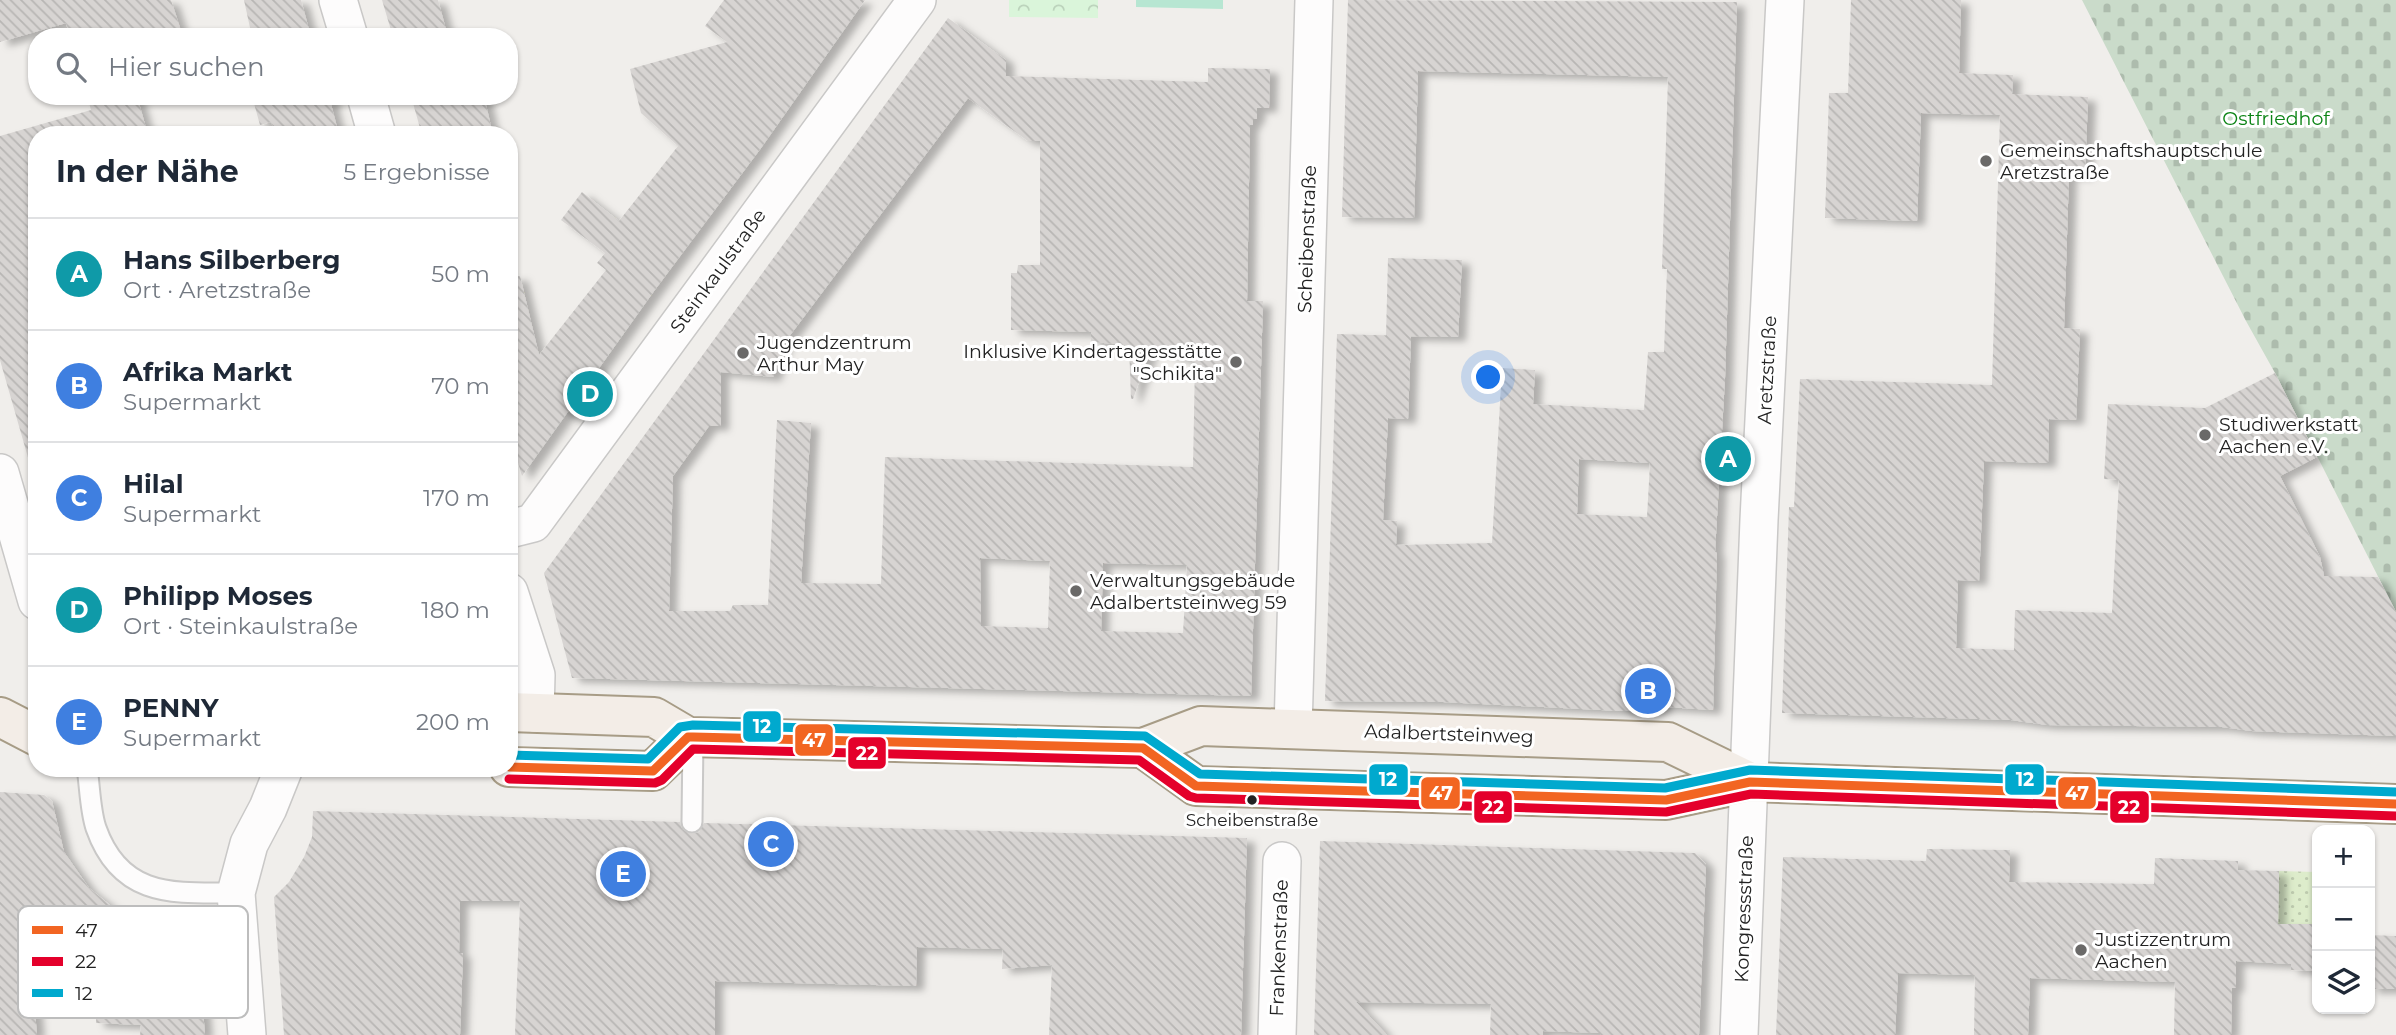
<!DOCTYPE html>
<html lang="de">
<meta charset="utf-8">
<style>
body{margin:0;font-family:Montserrat,sans-serif;background:#f2f2f3;color:#1f2937}
.controls{position:absolute;right:21px;bottom:21px;display:grid;overflow:hidden;border-radius:14px;box-shadow:0 2px 5px #0004}
.controls button{width:63px;height:63px;display:grid;place-items:center;padding:0;border:0;border-bottom:2px solid #e0e1e3;background:#fff;color:#1f2937;font:35px sans-serif}
.you{position:absolute;left:1489px;top:378px;width:24px;height:24px;margin:-18px;border:5px solid #fff;border-radius:50%;background:#1a73e8;box-shadow:0 0 0 10px #1a73e833}
.badge{display:grid;place-items:center;width:46px;height:46px;border-radius:50%;background:#6a6968;color:#fff;font-size:23px;font-weight:700}
.pin{position:absolute;translate:-50% -50%;border:4px solid #fff;box-shadow:0 2px 7px #0006}
.list{margin:0;padding:0;list-style:none}
h2{display:flex;justify-content:space-between;align-items:center;height:91px;margin:0;padding:0 28px;font-size:30px}
h2 small{font-size:23px;font-weight:400;color:#747a83}
.list li{display:grid;grid-template-columns:46px 1fr auto;gap:21px;align-items:center;box-sizing:border-box;height:112px;padding:0 28px;border-top:2px solid #e0e1e3}
.list b{display:block;font-size:26px;white-space:nowrap}
.list p{margin:0;font-size:23px;white-space:nowrap;color:#747a83}
.list em{font-size:23px;font-style:normal;color:#747a83}
.icon{flex:none;width:38px;height:38px;fill:none;stroke:currentColor;stroke-width:2;stroke-linecap:round;stroke-linejoin:round}
.map{position:relative;flex:none;width:2396px;height:1035px;overflow:hidden}
.search{position:absolute;background:#fff;box-shadow:0 2px 5px #0004;left:28px;top:28px;width:490px;height:77px;display:flex;align-items:center;gap:18px;box-sizing:border-box;padding:0 24px;border-radius:28px;color:#747a83;font-size:26px}
.panel{position:absolute;background:#fff;box-shadow:0 2px 5px #0004;left:28px;top:126px;width:490px;height:651px;border-radius:28px}
.map>svg:first-child{display:block}
</style>
<div class="map">
<svg width="2396" height="1035" viewBox="0 0 2396 1035">
<defs>
<pattern id="grass-dots" width="8" height="8" patternUnits="userSpaceOnUse" patternTransform="scale(1.75)"><rect width="8" height="8" fill="#ddeccb"/><path d="M2 2h.1M6 6h.1" fill="none" stroke="#bdcaae" stroke-width="1.8" stroke-linecap="round"/></pattern>
<pattern id="cemetery-stones" width="16" height="16" patternUnits="userSpaceOnUse" patternTransform="scale(1.75)"><rect width="16" height="16" fill="#cadbca"/><path d="M2 7V4a2 2 0 0 1 4 0v3zM10 15v-3a2 2 0 0 1 4 0v3z" fill="#adbcad"/></pattern>
<pattern id="park-crowns" width="20" height="18" patternUnits="userSpaceOnUse" patternTransform="scale(1.75)"><rect width="20" height="18" fill="#daf5da"/><path d="M2 6a3 3 0 1 1 6 0M12 15a3 3 0 1 1 6 0" fill="none" stroke="#bbd2bb"/></pattern>
<pattern id="building-back-hatch" width="6" height="6" patternUnits="userSpaceOnUse" patternTransform="scale(1.75)"><rect width="6" height="6" fill="#d7d4d2"/><path d="M-1 5l2 2M0 0l6 6M5-1l2 2" fill="none" stroke="#b8b6b4"/></pattern>
<filter id="shadow"><feDropShadow dx="8" dy="4.5" stdDeviation="3.5" flood-color="#0004"/></filter>
</defs>
<rect width="100%" height="100%" fill="#f0eeeb"/>
<polygon fill="url(#grass-dots)" points="2279,871 2317,872 2317,929 2312,924 2303,924 2297,930 2278,933"/>
<polygon fill="url(#cemetery-stones)" points="2082,0 2396,0 2396,612 2275,373 2246,321"/>
<polygon fill="url(#park-crowns)" points="1009,0 1098,0 1098,18 1009,17"/>
<polygon fill="#b7e6d2" points="1136,0 1223,0 1223,9 1136,7"/>
<g fill="url(#building-back-hatch)" fill-rule="evenodd" filter="url(#shadow)">
<polygon points="0,0 171,0 183,37 70,37 66,23 0,42"/>
<polygon points="244,0 301,0 311,37 252,37"/>
<polygon points="382,0 438,0 448,37 393,37"/>
<polygon points="724,0 865,0 761,148 654,291 522,476 509,432 509,277 520,276 539,355 606,270 597,263 605,253 561,220 582,192 619,221 678,146 641,113 630,69 727,42 705,26"/>
<path d="M1348 0 1737 2 1725 378 1715 552H1717L1713 710 1666 707V709L1621 711 1443 702 1325 701 1337 334 1411 336 1408 419 1388 418 1383 520 1397 521 1396 545 1492 543 1502 368 1535 370 1533 404 1644 410 1648 352H1664L1667 269H1662L1668 77 1418 71 1414 218 1342 217ZM1579 459 1650 463 1647 517 1577 514Z"/>
<polygon points="1851,0 1961,0 1959,73 2013,75 2012,94 2088,97 2085,175 2069,174 2064,328 2080,329 2076,420 2049,419 2048,463 1984,461 1979,581 1958,580 1956,648 2014,650 2015,610 2112,613 2119,480 2104,479 2108,404 2205,408 2275,373 2317,457 2280,476 2320,557 2324,576 2378,577 2396,612 2396,736 2252,731 2222,727 2048,725 2011,720 1782,713 1789,507 1794,507 1800,379 1992,385 2000,115 1921,113 1917,221 1825,218 1829,93 1848,93"/>
<path d="M948 18 1006 60V76L1208 82V68L1270 69 1269 108H1257V119H1253V125H1250L1247 301H1263L1251 696 572 678 544 573ZM968 98 1028 141H1040V265H1018L1017 273H1011V330L1091 332V342L1129 345 1131 399H1133L1151 348 1195 362 1193 467 885 457 881 584 801 583 811 423 777 420 768 605H733L730 611H669L673 476 709 426H721V372L773 377 785 342ZM980 558 1050 561 1048 628 981 626ZM1103 563 1187 565 1183 633 1101 631Z"/>
<polygon points="87,96 137,96 148,135 37,135 37,460 29,461 0,360 0,136 91,110"/>
<polygon points="252,96 332,96 333,103 331,104 339,135 277,135 271,122 260,125"/>
<polygon points="411,96 484,96 493,135 422,135"/>
<polygon points="1388,258 1462,260 1458,337 1386,336"/>
<polygon points="0,792 44,795 52,801 64,852 89,888 115,909 145,924 190,929 197,935 205,1035 140,1035 141,1025 96,1023 97,1000 34,1000 37,1035 0,1035"/>
<polygon points="313,811 680,822 682,829 691,834 699,832 704,823 1247,838 1241,1035 1049,1035 1052,965 1002,969 1003,949 917,947 916,986 715,981 715,1035 515,1035 520,901 460,901 459,953 463,953 460,1035 284,1035 274,897 289,882 304,857 312,837"/>
<polygon points="1320,841 1695,853 1706,864 1699,1035 1600,1035 1600,1033 1543,1031 1543,1035 1490,1035 1491,1004 1356,1002 1387,1035 1314,1035"/>
<polygon points="1927,849 2010,850 2009,882 2154,884 2155,858 2238,861 2238,870 2279,871 2278,924 2317,924 2317,971 2291,970 2291,964 2236,961 2236,988 2232,988 2231,1035 2174,1035 2175,982 2030,978 2028,1035 1974,1035 1975,975 1898,973 1895,1035 1776,1035 1783,857 1926,861"/>
<polygon points="2370,935 2396,936 2396,989 2370,989"/>
</g>
<g fill="none" stroke-linecap="round" stroke-linejoin="round">
<defs>
<g id="service">
<path d="M87 768C90 787 90 810 96 828 121 899 175 893 236 893"/>
<polyline points="692,822 693,737"/>
</g>
<g id="minor">
<polyline points="338,0 349,37"/>
<polyline points="366,96 377,135"/>
<polyline points="0,473 37,601"/>
<polyline points="509,529 533,523 917,0"/>
<polyline points="509,592 536,675 535,713"/>
<polyline points="1293,729 1314,0"/>
<polyline points="247,1035 236,893 249,844 268,808 284,768"/>
<polyline points="1277,1035 1282,861"/>
<polyline points="1739,1035 1759,520 1785,0"/>
</g>
<g id="primary">
<polyline points="509,712 654,717 688,737 1143,748 1201,726 1668,742 1750,782"/>
<polyline points="0,717 37,736"/>
<polyline points="1143,748 1196,786 1666,800 1750,782 2396,804"/>
<polyline points="509,767 653,771 688,737"/>
</g>
</defs>
<use href="#service" stroke="#c9c8c7" stroke-width="23"/>
<use href="#minor" stroke="#c9c8c7" stroke-width="40"/>
<use href="#primary" stroke="#a79c86" stroke-width="42"/>
<use href="#service" stroke="#fdfcfc" stroke-width="19"/>
<use href="#minor" stroke="#fdfcfc" stroke-width="37"/>
<use href="#primary" stroke="#f3ede7" stroke-width="38"/>
<defs>
<polyline id="bus-1" points="509,767 653,771 688,737 693,737 1143,748 1196,786 1666,800 1750,782 2396,804"/>
<polyline id="bus-2" points="509,779 655,783 662,780 693,749 1139,760 1189,796 1196,798 1666,812 1751,794 2396,816"/>
<polyline id="bus-3" points="509,755 648,759 680,727 693,725 1145,736 1200,774 1665,788 1750,770 2396,792"/>
</defs>
<use href="#bus-1" stroke="#fff" stroke-width="14"/>
<use href="#bus-2" stroke="#fff" stroke-width="14"/>
<use href="#bus-3" stroke="#fff" stroke-width="14"/>
<use href="#bus-1" stroke="#f26522" stroke-width="9"/>
<use href="#bus-2" stroke="#e4002b" stroke-width="9"/>
<use href="#bus-3" stroke="#00a9ce" stroke-width="9"/>
</g>
<g fill="#6a6968" stroke="#fff" stroke-width="2.5">
<circle cx="1986" cy="161" r="7"/>
<circle cx="743" cy="353" r="7"/>
<circle cx="1236" cy="362" r="7"/>
<circle cx="2205" cy="435" r="7"/>
<circle cx="1076" cy="591" r="7"/>
<circle cx="2081" cy="950" r="7"/>
</g>
<circle fill="#222" stroke="#fff" stroke-width="2.5" cx="1252" cy="800" r="6"/>
<g text-anchor="middle" dominant-baseline="central" stroke-width="6" stroke-linejoin="round" paint-order="stroke">
<g font-size="17" fill="#222" stroke="#fff">
<text x="1252" y="820">Scheibenstraße</text>
</g>
<g font-size="19" fill="#0c8416" stroke="#fff">
<text x="2276" y="118">Ostfriedhof</text>
</g>
<g font-size="19" fill="#222" stroke="#fff" text-anchor="start">
<text x="2000" y="150">Gemeinschaftshauptschule<tspan x="2000" dy="22">Aretzstraße</tspan></text>
<text x="757" y="342">Jugendzentrum<tspan x="757" dy="22">Arthur May</tspan></text>
<text x="1222" y="351" text-anchor="end">Inklusive Kindertagesstätte<tspan x="1222" dy="22">"Schikita"</tspan></text>
<text x="2219" y="424">Studiwerkstatt<tspan x="2219" dy="22">Aachen e.V.</tspan></text>
<text x="1090" y="580">Verwaltungsgebäude<tspan x="1090" dy="22">Adalbertsteinweg 59</tspan></text>
<text x="2095" y="939">Justizzentrum<tspan x="2095" dy="22">Aachen</tspan></text>
</g>
<g font-size="19" fill="#222" stroke="#fff">
<text transform="translate(1307 239) rotate(-88)">Scheibenstraße</text>
<text transform="translate(718 271) rotate(-54)">Steinkaulstraße</text>
<text transform="translate(1767 370) rotate(-87)">Aretzstraße</text>
<text transform="translate(1449 734) rotate(2)">Adalbertsteinweg</text>
<text transform="translate(1744 909) rotate(-88)">Kongressstraße</text>
<text transform="translate(1279 948) rotate(-88)">Frankenstraße</text>
</g>
</g>
<rect x="18" y="906" width="230" height="112" rx="10" fill="#fff" stroke="#bdbdbd" stroke-width="2"/>
<rect x="32" y="926" width="31" height="8" fill="#f26522"/>
<rect x="32" y="957" width="31" height="9" fill="#e4002b"/>
<rect x="32" y="989" width="31" height="8" fill="#00a9ce"/>
<g font-size="19" fill="#222">
<text x="75" y="937">47</text>
<text x="75" y="968">22</text>
<text x="75" y="1000">12</text>
</g>
<g stroke="#fff" stroke-width="2.5">
<rect x="742" y="710" width="40" height="33" rx="7" fill="#00a9ce"/>
<rect x="794" y="723" width="40" height="34" rx="7" fill="#f26522"/>
<rect x="847" y="736" width="40" height="34" rx="7" fill="#e4002b"/>
<rect x="2004" y="763" width="41" height="33" rx="7" fill="#00a9ce"/>
<rect x="1368" y="763" width="41" height="33" rx="7" fill="#00a9ce"/>
<rect x="2057" y="776" width="40" height="34" rx="7" fill="#f26522"/>
<rect x="1420" y="776" width="41" height="34" rx="7" fill="#f26522"/>
<rect x="1473" y="790" width="40" height="34" rx="7" fill="#e4002b"/>
<rect x="2109" y="790" width="41" height="34" rx="7" fill="#e4002b"/>
</g>
<g font-size="19" text-anchor="middle" font-weight="bold" fill="#fff">
<text x="762" y="733">12</text>
<text x="814" y="747">47</text>
<text x="867" y="760">22</text>
<text x="2025" y="786">12</text>
<text x="1388" y="786">12</text>
<text x="2077" y="800">47</text>
<text x="1441" y="800">47</text>
<text x="1493" y="814">22</text>
<text x="2129" y="814">22</text>
</g>
</svg>
<div class="controls">
<button>+</button>
<button>−</button>
<button><svg class="icon" aria-label="layers" viewBox="0 0 24 24"><path d="M12 4l9 5-9 5-9-5zM3 14l9 5 9-5"/></svg></button>
</div>
<div class="you"></div>
<div class="pin badge" style="left:1728px;top:459px;background:#0f9aa8">A</div>
<div class="pin badge" style="left:1648px;top:691px;background:#3f7fe0">B</div>
<div class="pin badge" style="left:771px;top:844px;background:#3f7fe0">C</div>
<div class="pin badge" style="left:590px;top:394px;background:#0f9aa8">D</div>
<div class="pin badge" style="left:623px;top:874px;background:#3f7fe0">E</div>
<div class="search"><svg class="icon" aria-label="search" viewBox="0 0 24 24"><circle cx="10" cy="10" r="6"/><path d="M15 15l6 6"/></svg>Hier suchen</div>
<section class="panel">
<h2>In der Nähe<small>5 Ergebnisse</small></h2>
<ul class="list">
<li><span class="badge" style="background:#0f9aa8">A</span><div><b>Hans Silberberg</b><p>Ort · Aretzstraße</p></div><em>50 m</em></li>
<li><span class="badge" style="background:#3f7fe0">B</span><div><b>Afrika Markt</b><p>Supermarkt</p></div><em>70 m</em></li>
<li><span class="badge" style="background:#3f7fe0">C</span><div><b>Hilal</b><p>Supermarkt</p></div><em>170 m</em></li>
<li><span class="badge" style="background:#0f9aa8">D</span><div><b>Philipp Moses</b><p>Ort · Steinkaulstraße</p></div><em>180 m</em></li>
<li><span class="badge" style="background:#3f7fe0">E</span><div><b>PENNY</b><p>Supermarkt</p></div><em>200 m</em></li>
</ul>
</section>
</div>
